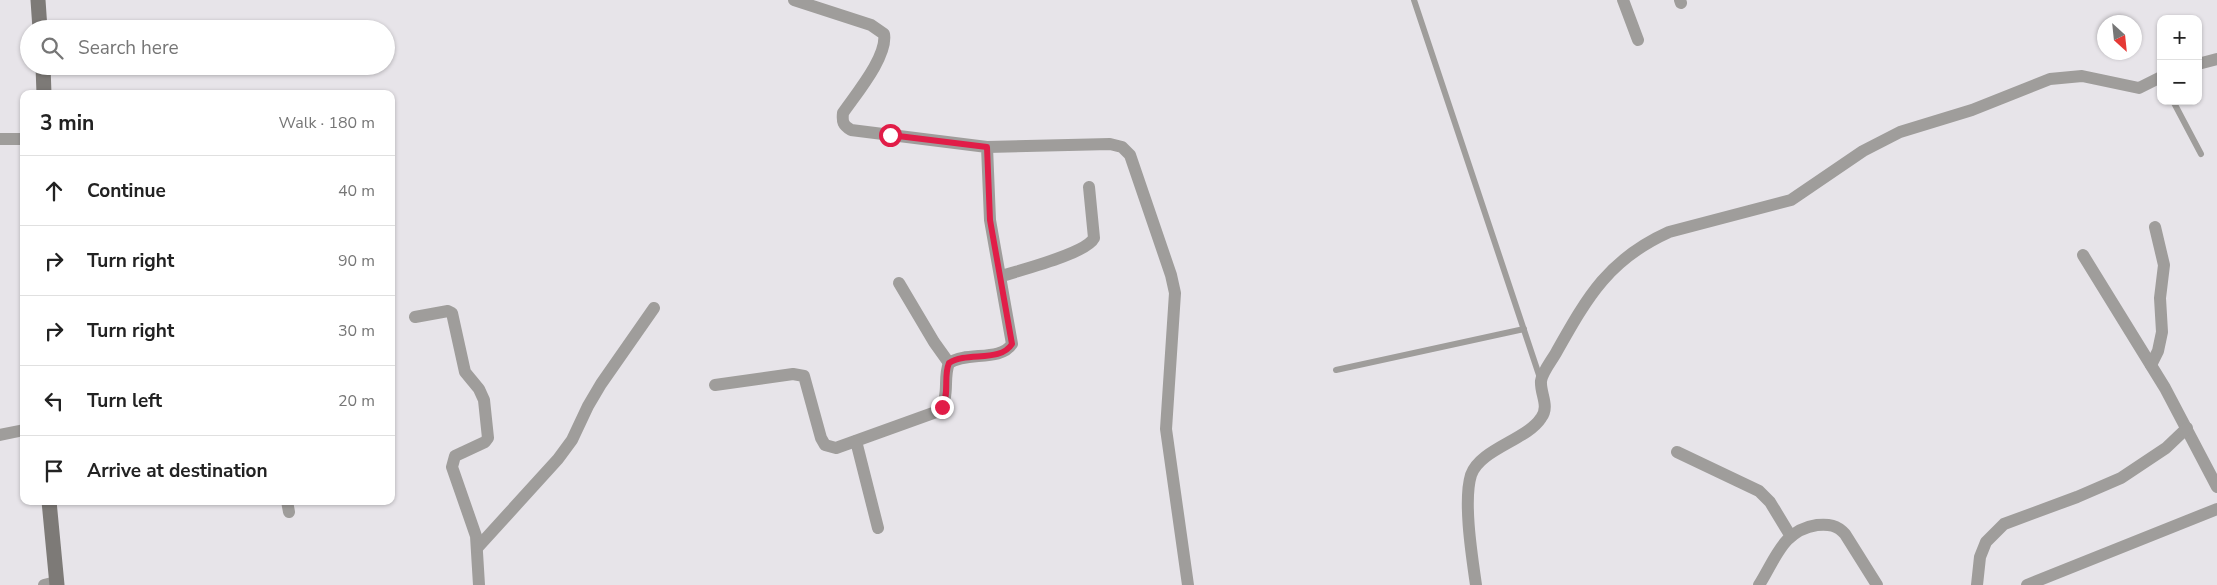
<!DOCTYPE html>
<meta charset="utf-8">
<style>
body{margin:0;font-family:"Nunito Sans",sans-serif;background:#f2f2f2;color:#222}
.controls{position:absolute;right:15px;top:15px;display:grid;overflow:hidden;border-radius:10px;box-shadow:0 1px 4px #0004}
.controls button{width:45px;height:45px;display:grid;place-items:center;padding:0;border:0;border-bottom:1px solid #e0e0e0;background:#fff;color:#222;font:25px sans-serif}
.compass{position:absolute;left:2097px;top:15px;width:45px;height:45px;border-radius:50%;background:#fff;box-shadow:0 1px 4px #0004;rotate:153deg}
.stop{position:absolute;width:15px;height:15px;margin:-11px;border:4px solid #e11d48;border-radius:50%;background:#fff}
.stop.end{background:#e11d48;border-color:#fff;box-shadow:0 1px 5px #0008}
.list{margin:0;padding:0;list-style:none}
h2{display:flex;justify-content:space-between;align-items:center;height:65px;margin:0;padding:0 20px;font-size:21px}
h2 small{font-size:16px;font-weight:400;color:#767676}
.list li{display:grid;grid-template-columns:32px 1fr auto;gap:15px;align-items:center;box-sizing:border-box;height:70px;padding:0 20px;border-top:1px solid #e0e0e0}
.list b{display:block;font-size:19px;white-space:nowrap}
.list em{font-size:16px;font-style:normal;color:#767676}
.icon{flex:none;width:28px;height:28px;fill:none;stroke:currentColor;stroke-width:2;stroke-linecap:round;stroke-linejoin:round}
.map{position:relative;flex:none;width:2217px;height:585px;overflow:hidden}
.search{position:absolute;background:#fff;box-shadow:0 1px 4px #0004;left:20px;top:20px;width:375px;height:55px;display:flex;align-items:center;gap:12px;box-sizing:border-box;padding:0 18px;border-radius:28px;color:#767676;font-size:19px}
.panel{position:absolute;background:#fff;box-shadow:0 1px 4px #0004;left:20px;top:90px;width:375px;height:415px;border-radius:10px}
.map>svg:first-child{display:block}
</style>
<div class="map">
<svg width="2217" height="585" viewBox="0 0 2217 585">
<rect width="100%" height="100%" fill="#e7e4e9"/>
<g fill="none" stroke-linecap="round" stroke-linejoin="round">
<g stroke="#9f9d9b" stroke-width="6">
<polyline points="1414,0 1540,378"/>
<polyline points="2173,101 2201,154"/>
<polyline points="1336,370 1524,329"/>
</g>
<g stroke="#9f9d9b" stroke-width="12">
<polyline points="1623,0 1638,40"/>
<polyline points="1680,0 1681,3"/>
<polyline points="2198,64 2217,59"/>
<polyline points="0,139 24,139"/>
<polyline points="987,147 1110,144 1122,147 1130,155 1171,275 1175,293 1166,429 1188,585"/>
<polyline points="2083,255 2165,388 2217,487"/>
<path d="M1002 276C1020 270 1086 254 1094 238L1089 187"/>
<polyline points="899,283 934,342 949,363"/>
<polyline points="415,317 448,311 452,313 465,372 479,389 484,400 488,438 485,442 455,456 452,467 476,536 479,585"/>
<polyline points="2151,365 2158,351 2162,332 2160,298 2164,265 2155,227"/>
<path d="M715 385 793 374 804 376 821 438 825 445 836 448 936 412C952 398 942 381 949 363 967 351 1000 362 1012 344L990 220 987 147 851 130C843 125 842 122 843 113 856 94 888 56 884 34L871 25 794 0"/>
<polyline points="0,435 24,430"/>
<polyline points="856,441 878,528"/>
<polyline points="1677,452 1759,491 1770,502 1790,535"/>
<polyline points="287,501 289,512"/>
<polyline points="478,547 558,459 572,440 588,406 601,384 654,308"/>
<polyline points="44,585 56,582"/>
<path d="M1476 585C1472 557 1463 501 1471 475 1480 449 1527 440 1541 418 1550 406 1540 394 1541 381 1542 372 1553 359 1557 351 1588 296 1609 259 1669 232L1791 200 1863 151 1900 132 1972 110 2050 79 2082 76 2139 88 2161 77"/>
<path d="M1759 585C1776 558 1783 530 1817 525 1829 524 1837 525 1845 534L1877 585"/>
<polyline points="1977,585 1980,557 1986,542 2004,524 2077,497 2121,478 2166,448 2187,428"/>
<polyline points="2027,585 2217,509"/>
</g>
<g stroke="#7d7a77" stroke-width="15">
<polyline points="38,0 40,29"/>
<polyline points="43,66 44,94"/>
<polyline points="49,501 57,585"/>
</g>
</g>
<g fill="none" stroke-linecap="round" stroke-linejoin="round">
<path stroke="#e11d48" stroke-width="6" d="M890 135 987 147 990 220 1012 344C1000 363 967 351 949 363 943 377 950 393 942 407"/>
</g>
</svg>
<div class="controls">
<button>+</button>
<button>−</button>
</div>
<svg class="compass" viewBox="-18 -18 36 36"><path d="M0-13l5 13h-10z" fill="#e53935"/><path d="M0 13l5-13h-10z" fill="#767676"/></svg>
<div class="stop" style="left:890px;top:135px"></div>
<div class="stop end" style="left:942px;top:407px"></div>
<div class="search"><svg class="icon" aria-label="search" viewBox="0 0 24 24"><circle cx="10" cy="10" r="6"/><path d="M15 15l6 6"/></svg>Search here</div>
<section class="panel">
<h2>3 min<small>Walk · 180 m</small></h2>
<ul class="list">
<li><svg class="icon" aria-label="ahead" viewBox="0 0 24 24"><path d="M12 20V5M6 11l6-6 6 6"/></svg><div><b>Continue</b></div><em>40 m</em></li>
<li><svg class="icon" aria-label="right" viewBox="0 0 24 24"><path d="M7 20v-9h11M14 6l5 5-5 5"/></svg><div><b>Turn right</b></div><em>90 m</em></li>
<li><svg class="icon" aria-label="right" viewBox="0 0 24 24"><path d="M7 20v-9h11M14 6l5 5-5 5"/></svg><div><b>Turn right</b></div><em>30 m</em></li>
<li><svg class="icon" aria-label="left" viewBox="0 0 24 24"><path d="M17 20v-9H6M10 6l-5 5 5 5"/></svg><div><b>Turn left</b></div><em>20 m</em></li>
<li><svg class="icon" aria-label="arrive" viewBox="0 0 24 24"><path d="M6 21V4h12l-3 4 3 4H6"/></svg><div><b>Arrive at destination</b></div></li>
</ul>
</section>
</div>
